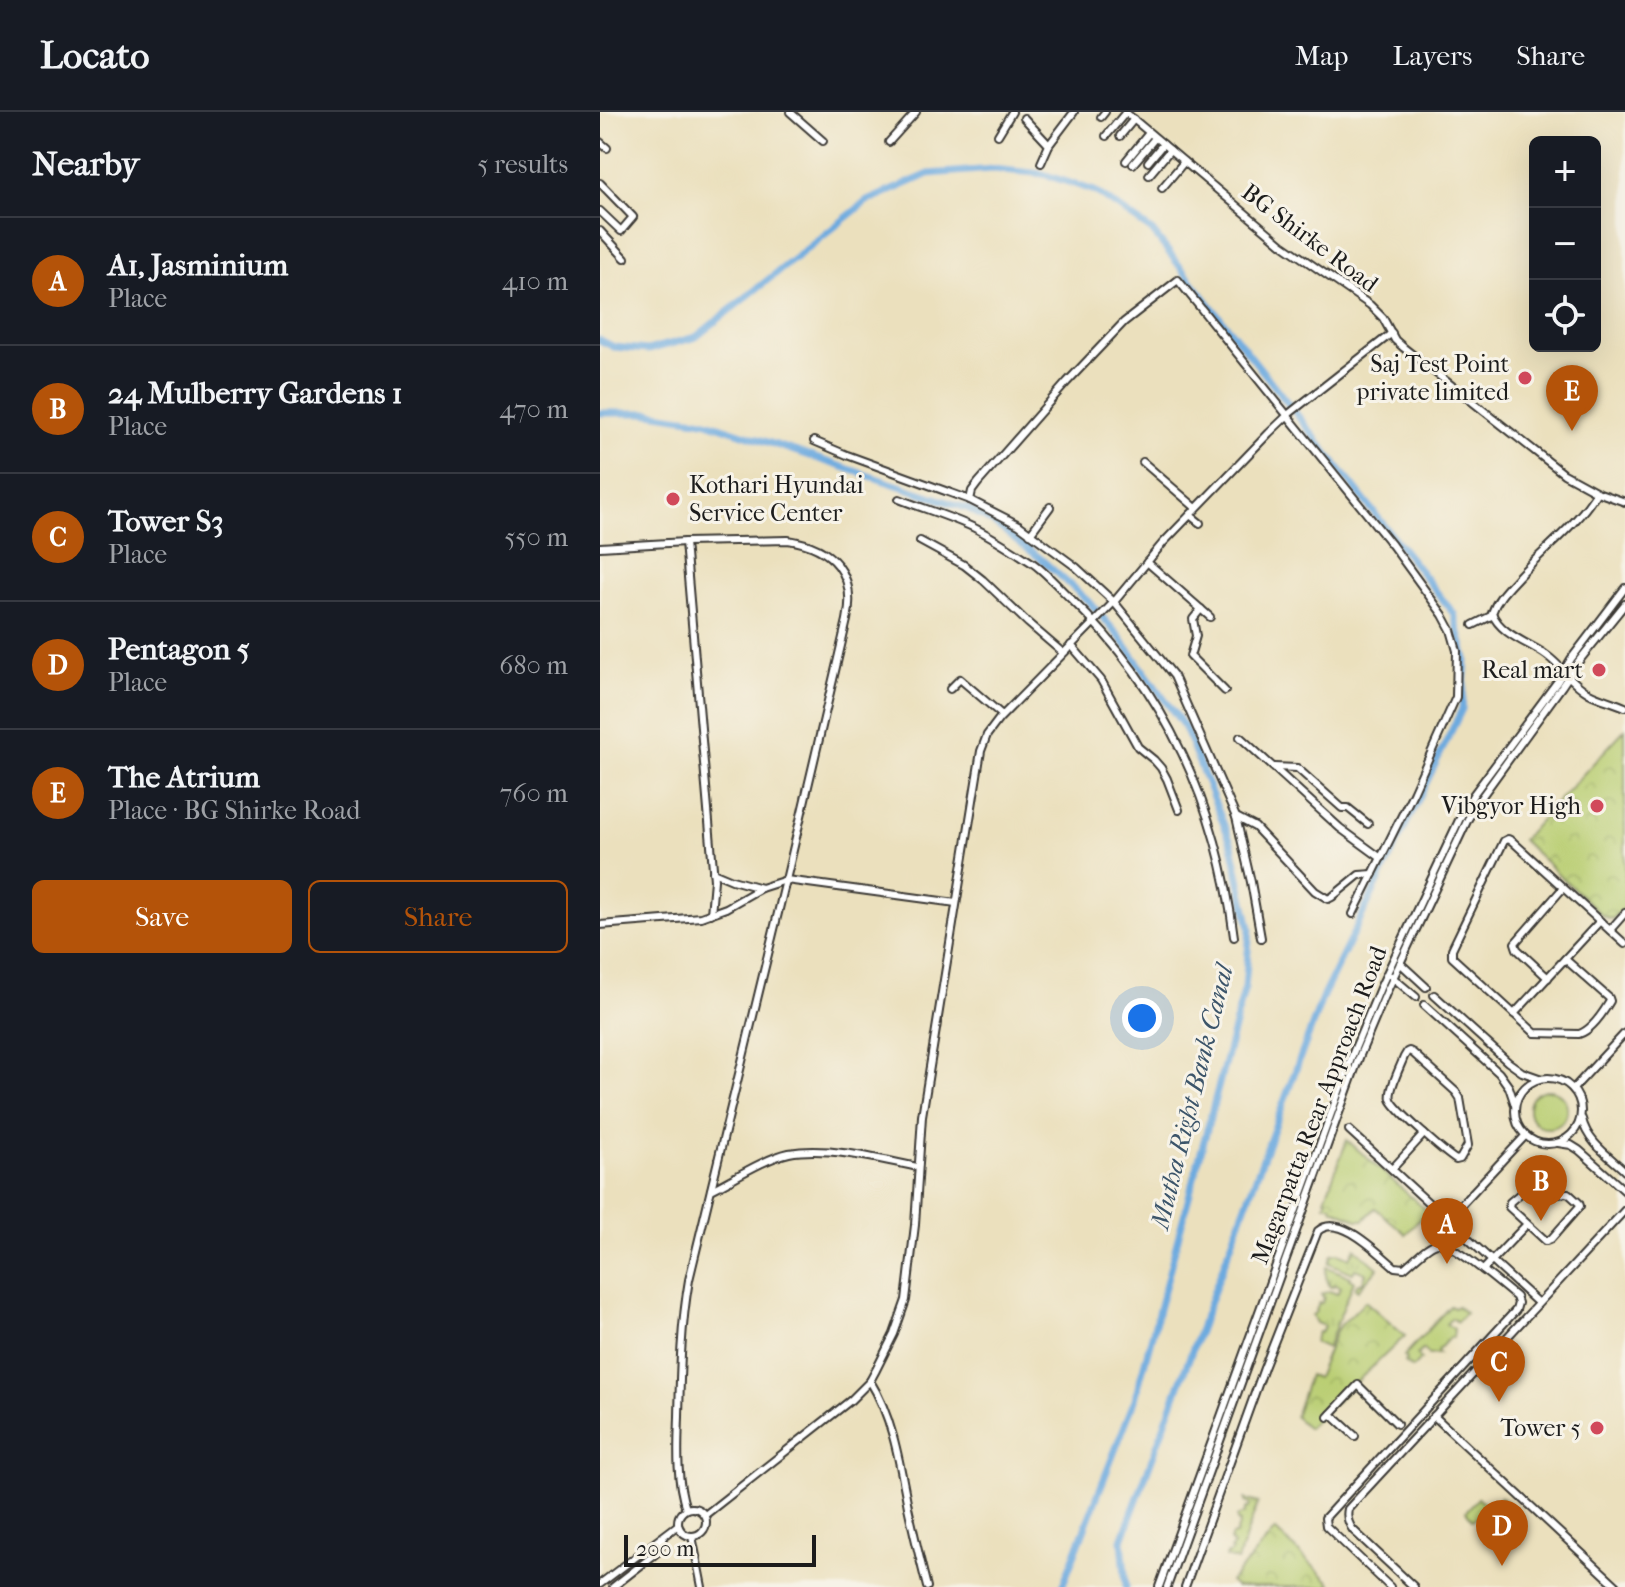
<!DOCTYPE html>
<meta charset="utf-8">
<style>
body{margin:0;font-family:"IM FELL French Canon",serif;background:#242831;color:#f1f3f6}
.controls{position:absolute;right:24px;top:24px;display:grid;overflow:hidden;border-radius:12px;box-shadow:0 8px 32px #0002}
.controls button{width:72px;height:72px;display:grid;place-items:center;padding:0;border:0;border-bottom:2px solid #363941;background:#171b24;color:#f1f3f6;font:40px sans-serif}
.scale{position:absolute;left:24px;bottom:20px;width:192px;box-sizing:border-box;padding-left:8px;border:4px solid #1c1c1c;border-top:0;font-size:22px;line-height:28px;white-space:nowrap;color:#1c1c1c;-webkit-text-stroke:6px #f7f3e8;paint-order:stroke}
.you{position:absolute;left:542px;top:906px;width:28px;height:28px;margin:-20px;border:6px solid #fff;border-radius:50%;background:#1a73e8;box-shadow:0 0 0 12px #1a73e833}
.badge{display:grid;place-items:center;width:52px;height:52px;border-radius:50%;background:#b45309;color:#fff;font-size:26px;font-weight:700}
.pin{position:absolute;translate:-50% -66px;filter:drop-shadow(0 2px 4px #0008)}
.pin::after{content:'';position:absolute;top:42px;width:28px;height:24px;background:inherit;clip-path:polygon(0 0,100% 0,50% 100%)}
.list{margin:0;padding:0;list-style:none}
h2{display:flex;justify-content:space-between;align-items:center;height:104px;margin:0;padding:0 32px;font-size:34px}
h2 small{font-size:26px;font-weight:400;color:#9ea1a6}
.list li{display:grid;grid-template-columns:52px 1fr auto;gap:24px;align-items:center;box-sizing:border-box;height:128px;padding:0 32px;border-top:2px solid #363941}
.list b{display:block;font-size:30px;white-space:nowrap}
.list p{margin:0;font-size:26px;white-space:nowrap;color:#9ea1a6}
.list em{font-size:26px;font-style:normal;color:#9ea1a6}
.actions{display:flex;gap:16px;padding:24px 32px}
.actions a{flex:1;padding:18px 0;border:2px solid #b45309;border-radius:12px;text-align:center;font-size:28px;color:#b45309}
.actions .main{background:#b45309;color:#fff}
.icon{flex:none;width:44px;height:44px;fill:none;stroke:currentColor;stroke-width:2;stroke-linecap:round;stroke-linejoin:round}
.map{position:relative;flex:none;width:1025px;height:1475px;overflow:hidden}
header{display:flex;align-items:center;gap:48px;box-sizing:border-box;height:112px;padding:0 40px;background:#171b24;border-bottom:2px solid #363941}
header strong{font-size:38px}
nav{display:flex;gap:44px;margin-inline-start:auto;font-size:28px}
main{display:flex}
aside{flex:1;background:#171b24}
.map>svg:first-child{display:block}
</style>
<header>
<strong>Locato</strong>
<nav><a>Map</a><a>Layers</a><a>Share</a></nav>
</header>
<main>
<aside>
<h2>Nearby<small>5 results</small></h2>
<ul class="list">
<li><span class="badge">A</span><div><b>A1, Jasminium</b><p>Place</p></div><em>410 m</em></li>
<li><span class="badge">B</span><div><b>24 Mulberry Gardens 1</b><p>Place</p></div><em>470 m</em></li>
<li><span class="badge">C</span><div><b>Tower S3</b><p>Place</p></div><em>550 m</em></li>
<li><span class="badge">D</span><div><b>Pentagon 5</b><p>Place</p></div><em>680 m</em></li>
<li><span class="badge">E</span><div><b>The Atrium</b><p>Place · BG Shirke Road</p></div><em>760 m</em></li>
</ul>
<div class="actions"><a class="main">Save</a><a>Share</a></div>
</aside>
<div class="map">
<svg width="1025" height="1475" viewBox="0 0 1025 1475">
<defs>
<pattern id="grass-tufts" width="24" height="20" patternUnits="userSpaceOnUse" patternTransform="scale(2)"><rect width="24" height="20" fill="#b9ce72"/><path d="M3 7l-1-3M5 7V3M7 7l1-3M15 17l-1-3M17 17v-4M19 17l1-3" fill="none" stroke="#9eb062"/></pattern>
<pattern id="park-crowns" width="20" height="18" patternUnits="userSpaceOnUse" patternTransform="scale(2)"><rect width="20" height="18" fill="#b9ce72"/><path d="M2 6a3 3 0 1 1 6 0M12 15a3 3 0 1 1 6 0" fill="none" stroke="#9eb062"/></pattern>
</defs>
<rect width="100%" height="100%" fill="#f7f3e8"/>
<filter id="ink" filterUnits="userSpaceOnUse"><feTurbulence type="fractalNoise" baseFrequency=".0125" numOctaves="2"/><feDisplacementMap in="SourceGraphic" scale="16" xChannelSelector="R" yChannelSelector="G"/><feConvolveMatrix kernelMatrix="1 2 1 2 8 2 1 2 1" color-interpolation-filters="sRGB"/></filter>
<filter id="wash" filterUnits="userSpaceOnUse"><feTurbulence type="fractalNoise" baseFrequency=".006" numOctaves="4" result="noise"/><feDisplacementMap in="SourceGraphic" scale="32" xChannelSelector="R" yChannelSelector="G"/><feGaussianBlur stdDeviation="1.8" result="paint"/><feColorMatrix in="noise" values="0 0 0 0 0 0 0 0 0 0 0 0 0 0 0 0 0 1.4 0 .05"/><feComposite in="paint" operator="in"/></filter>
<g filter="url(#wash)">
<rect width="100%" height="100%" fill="#ebe0bd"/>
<g fill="url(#grass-tufts)" stroke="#6a7547" stroke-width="2">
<polygon points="755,1136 778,1156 758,1178 755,1176 758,1171 762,1171 766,1161 755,1157 753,1161 729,1151 732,1142 739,1141 750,1146"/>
<path d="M727 1155 751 1165 750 1167 754 1169 727 1236 714 1230 718 1220 721 1221 724 1214 716 1211 712 1203 715 1201 719 1191H722L724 1185 721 1183V1182L730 1179 737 1182 741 1175 734 1172 733 1175H730C727 1167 724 1164 727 1155Z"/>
<polygon points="850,1194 854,1196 857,1194 865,1201 857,1210 852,1206 846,1212 854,1217 853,1226 849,1226 837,1239 839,1242 829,1243 823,1237 817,1243 821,1247 812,1256 805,1250 807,1247 804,1244"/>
<polygon points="900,1385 915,1398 907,1408 904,1416 900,1416 896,1410 891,1409 886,1399 872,1408 866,1399 878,1386 891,1396"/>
<polygon points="645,1387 658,1391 637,1449 626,1445 627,1442 630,1442 632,1439 630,1438 633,1434 630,1428 632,1423 636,1423 640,1410 637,1409 637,1405 644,1402 646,1396 649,1396 650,1392 645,1390"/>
</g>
<g fill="url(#park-crowns)" stroke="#6a7547" stroke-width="2">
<polygon points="1025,617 1025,795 1012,807 1003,804 922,728"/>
<polygon points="747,1028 827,1099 806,1122 775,1096 764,1108 758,1108 732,1096 732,1094 725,1092 727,1088 725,1087"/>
<polygon points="765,1189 805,1224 708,1316 695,1305 709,1263 717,1266 737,1217"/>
<polygon points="675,1418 731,1471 727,1475 636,1475 630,1470"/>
</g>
<circle fill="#b9ce72" stroke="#6a7547" stroke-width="2" cx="948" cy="997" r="19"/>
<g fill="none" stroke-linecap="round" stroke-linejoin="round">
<g stroke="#6daadf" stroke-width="7">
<polyline points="0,228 14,235 48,238 96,225 267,89 329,62 393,57 443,62 495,79 552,119 854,502 866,547 862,597 723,884 522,1428 526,1475"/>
<polyline points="0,301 50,301 104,309 369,397 395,412 440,446 489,490 519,524 585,616 632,733 650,816 645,875 535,1287 462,1475"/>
</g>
</g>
</g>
<g filter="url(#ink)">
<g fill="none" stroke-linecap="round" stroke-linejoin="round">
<defs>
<g id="minor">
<polyline points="190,0 223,29"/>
<polyline points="525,0 682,132 770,193 783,206 795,228 804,236 964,362 997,380 1025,390"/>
<polyline points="501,5 505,0"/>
<polyline points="424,6 449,33 441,51"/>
<polyline points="398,23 412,0"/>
<polyline points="506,24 526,0"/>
<polyline points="520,24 534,7"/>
<polyline points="0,30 7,36"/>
<polyline points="289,30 316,0"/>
<polyline points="449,33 474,0"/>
<polyline points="526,49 549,21"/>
<polyline points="548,50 563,32"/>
<polyline points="533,52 555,26"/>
<polyline points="549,63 570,38"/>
<polyline points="0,71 33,105 21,119 0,99"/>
<polyline points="562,76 584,50"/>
<polyline points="0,119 25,146"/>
<polyline points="214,329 247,343 370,388 419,413 476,455 514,490 574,564 610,646 636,705 651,770 661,826"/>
<polyline points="543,350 596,396"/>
<path d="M997 380C977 413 944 437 918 465 908 476 897 486 892 501 900 522 929 531 946 543 962 554 972 572 989 581 1000 587 1014 590 1025 595"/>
<path d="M299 387C322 396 345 403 368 413 389 422 411 437 431 450 445 459 458 475 471 487 566 578 618 695 634 825"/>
<polyline points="370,388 372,379 378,371 467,270 524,210 578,168 792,433 843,503 851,518 857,539 856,585 813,681 753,802"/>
<polyline points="590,403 600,411"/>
<polyline points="430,422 450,395"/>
<polyline points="320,429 364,453 383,468 428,511 463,541"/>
<polyline points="85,430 114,768 111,802"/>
<path d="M0 435 85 430 188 428C233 435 257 462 247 508L186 768 89 1168C81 1213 80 1259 79 1305 78 1336 76 1366 86 1397"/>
<polyline points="547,450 610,505"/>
<polyline points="601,497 593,507 596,524 590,544 625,579"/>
<polyline points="873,513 893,503"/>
<polyline points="471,533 501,568 538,635 554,648 561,656 567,667 579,698"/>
<polyline points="350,577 360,567 402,603"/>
<polyline points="640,625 740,716 781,746"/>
<polyline points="674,655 697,656 742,696 748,696 768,712"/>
<polyline points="636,705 655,715 715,779 728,787 732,785 759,763 773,762"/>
<polyline points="113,760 132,768 161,776"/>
<polyline points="0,813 101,805 126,796 161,776 186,768 356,791"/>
<polyline points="1010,818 1025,801"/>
<path d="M965 847 1009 886 1010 889C1003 901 992 918 979 922L935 921 852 845V837L904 729 908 727 912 729 1025 832"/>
<polyline points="800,851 826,875"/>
<polyline points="791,864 816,885"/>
<polyline points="948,866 917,837 915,831 963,776"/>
<polyline points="834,883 908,950 922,960 939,966"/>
<polyline points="824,893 899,961 909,975 915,993"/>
<polyline points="914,902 1000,809"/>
<path d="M809 939 813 941 856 980 860 986 868 1033 860 1047 856 1048C845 1041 794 997 791 987 788 979 801 953 804 945L807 940Z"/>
<circle cx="948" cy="999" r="33"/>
<polyline points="973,977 1025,921"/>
<path d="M982 1007C987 1030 1009 1044 1025 1059"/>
<polyline points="749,1018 938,1191"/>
<polyline points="958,1031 971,1033 979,1038 1025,1079"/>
<polyline points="792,1057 824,1022"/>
<path d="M111 1078C133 1067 166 1046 189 1041 227 1034 280 1047 318 1055"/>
<polygon points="922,1080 947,1083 968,1081 979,1091 980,1094 951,1127 946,1129 909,1095 910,1090"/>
<polyline points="847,1108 925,1024"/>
<polyline points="883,1158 927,1112"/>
<path d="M270 1269C293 1306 300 1353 308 1395 314 1422 320 1448 327 1475"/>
<polyline points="731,1302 755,1324"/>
<polyline points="834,1304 1018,1475"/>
<polyline points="728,1305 758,1273 797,1312"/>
<circle cx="92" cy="1410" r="14"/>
<polyline points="105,1403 251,1288 270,1269 276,1258 294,1222 306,1188 315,1113 322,1004 381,639 387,623 399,607 514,490 563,431 669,321 690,301 792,221"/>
<polyline points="92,1424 102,1475"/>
<polyline points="0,1472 78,1413"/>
<polyline points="13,1475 59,1439 63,1426"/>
<polyline points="559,1475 753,941 780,876 861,704 873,683 957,570 971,547 1025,476"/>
<polyline points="567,1475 760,943 787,879 868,707 880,687 962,574 978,550 1025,492"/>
<path d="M585 1475 664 1256 718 1119C739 1100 779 1142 795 1155L804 1156C812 1150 830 1130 839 1131 852 1131 904 1175 916 1185L918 1191 916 1198 725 1406 726 1414 790 1475"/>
<path d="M814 1475 753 1418C748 1411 746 1405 748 1397L1025 1098"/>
</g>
</defs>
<use href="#minor" stroke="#3b3934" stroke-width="10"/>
<use href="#minor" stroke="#fff" stroke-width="6"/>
</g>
</g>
<g fill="#d1495b" stroke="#f7f3e8" stroke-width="3">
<circle cx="925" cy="266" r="8"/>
<circle cx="73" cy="387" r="8"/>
<circle cx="999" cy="558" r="8"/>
<circle cx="997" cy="694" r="8"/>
<circle cx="997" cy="1316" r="8"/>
</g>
<g text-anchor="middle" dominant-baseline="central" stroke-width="6" stroke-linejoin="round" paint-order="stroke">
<g font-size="24" fill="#1c1c1c" stroke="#f7f3e8">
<text transform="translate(710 126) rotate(37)">BG Shirke Road</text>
<text transform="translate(719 993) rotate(-69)">Magarpatta Rear Approach Road</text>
</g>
<g font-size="24" fill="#1c1c1c" stroke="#f7f3e8" text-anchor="end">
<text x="909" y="252">Saj Test Point<tspan x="909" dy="28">private limited</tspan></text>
<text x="89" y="373" text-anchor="start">Kothari Hyundai<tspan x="89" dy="28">Service Center</tspan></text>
<text x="983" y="558">Real mart</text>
<text x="981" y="694">Vibgyor High</text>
<text x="981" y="1316">Tower 5</text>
</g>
<g font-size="26" font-style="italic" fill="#3c556a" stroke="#f7f3e8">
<text transform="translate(592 985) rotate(-76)">Mutha Right Bank Canal</text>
</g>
</g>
</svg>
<div class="controls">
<button>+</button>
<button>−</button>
<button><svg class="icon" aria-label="locate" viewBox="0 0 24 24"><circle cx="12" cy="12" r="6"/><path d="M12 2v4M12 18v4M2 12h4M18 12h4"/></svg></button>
</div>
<div class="scale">200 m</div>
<div class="you"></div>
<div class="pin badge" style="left:847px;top:1152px">A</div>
<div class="pin badge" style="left:941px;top:1109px">B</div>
<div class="pin badge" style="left:899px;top:1290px">C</div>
<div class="pin badge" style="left:902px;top:1454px">D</div>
<div class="pin badge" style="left:972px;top:319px">E</div>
</div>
</main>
